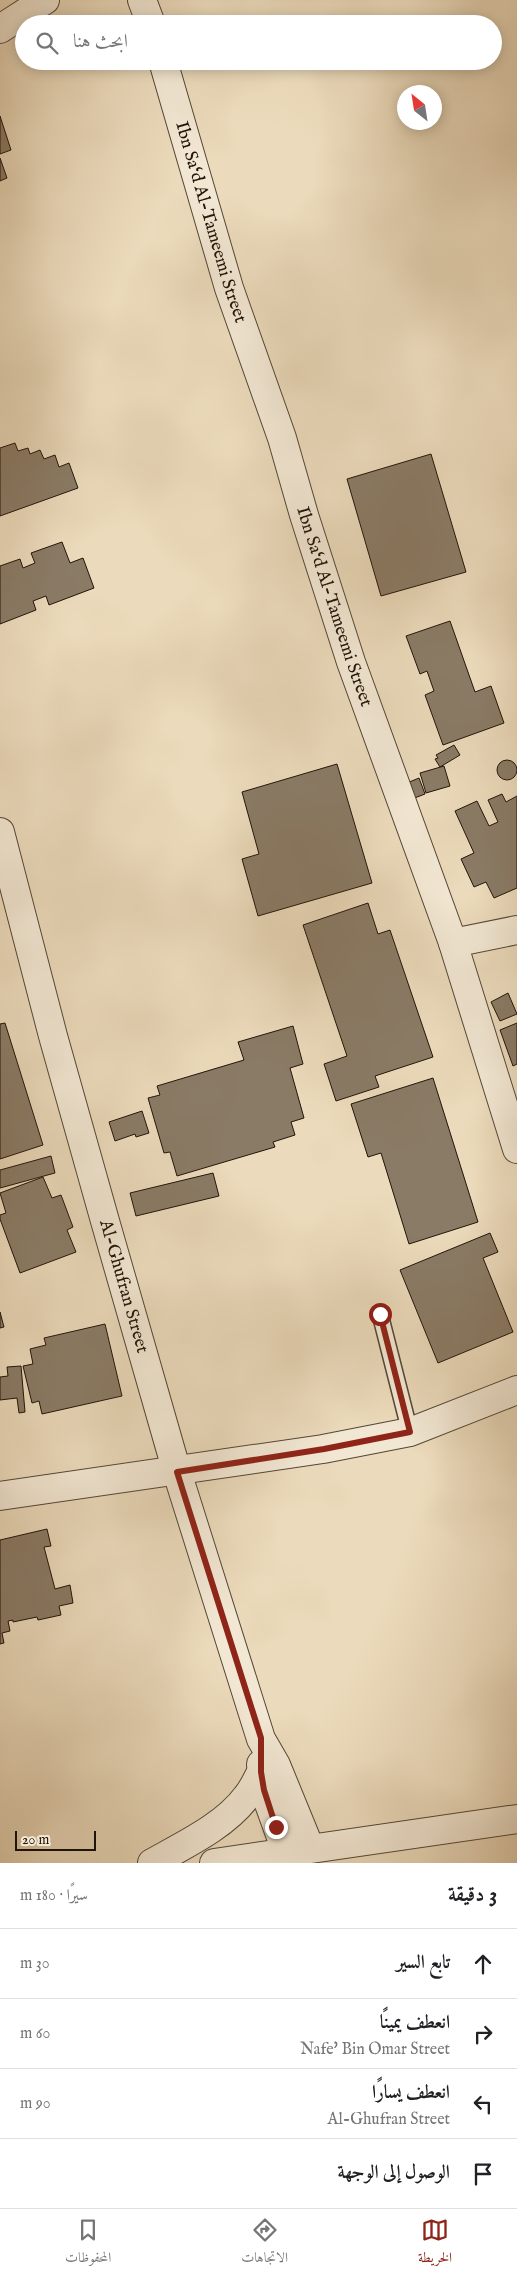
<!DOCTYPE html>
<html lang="ar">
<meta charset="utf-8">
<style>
body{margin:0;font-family:"IM FELL English",Amiri,serif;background:#f2f2f2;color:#202124;direction:rtl}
.compass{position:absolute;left:397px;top:85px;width:45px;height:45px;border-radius:50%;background:#fff;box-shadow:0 2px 12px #0003;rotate:330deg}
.scale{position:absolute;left:15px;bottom:12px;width:81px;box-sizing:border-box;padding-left:5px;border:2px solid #211409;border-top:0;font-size:14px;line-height:18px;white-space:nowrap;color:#211409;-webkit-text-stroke:4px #f2e7d3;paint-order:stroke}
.stop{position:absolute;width:15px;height:15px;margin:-11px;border:4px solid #8f2418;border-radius:50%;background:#fff}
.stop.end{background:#8f2418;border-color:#fff;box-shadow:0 1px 5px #0008}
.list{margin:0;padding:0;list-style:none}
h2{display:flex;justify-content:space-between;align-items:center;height:65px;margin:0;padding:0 20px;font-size:21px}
h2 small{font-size:16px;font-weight:400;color:#757577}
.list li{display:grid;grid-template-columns:32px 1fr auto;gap:15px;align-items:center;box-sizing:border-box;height:70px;padding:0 20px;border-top:1px solid #e0e0e0}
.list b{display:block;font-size:19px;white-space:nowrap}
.list p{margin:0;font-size:16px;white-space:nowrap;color:#757577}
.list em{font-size:16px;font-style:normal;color:#757577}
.icon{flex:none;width:28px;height:28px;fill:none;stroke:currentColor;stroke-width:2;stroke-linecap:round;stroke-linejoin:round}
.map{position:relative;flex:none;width:517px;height:1863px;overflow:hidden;direction:ltr}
.search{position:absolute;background:#fff;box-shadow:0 2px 12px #0003;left:15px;right:15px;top:15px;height:55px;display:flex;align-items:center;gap:12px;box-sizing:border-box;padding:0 18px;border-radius:28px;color:#757577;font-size:19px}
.sheet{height:345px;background:#fff}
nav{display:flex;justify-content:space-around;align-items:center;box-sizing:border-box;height:70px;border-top:1px solid #e0e0e0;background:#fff;font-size:14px;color:#757577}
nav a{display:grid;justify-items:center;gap:2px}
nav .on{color:#8f2418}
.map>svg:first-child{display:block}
</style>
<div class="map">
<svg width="517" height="1863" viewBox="0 0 517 1863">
<rect width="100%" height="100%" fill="#ebdabb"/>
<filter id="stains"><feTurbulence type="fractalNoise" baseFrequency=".004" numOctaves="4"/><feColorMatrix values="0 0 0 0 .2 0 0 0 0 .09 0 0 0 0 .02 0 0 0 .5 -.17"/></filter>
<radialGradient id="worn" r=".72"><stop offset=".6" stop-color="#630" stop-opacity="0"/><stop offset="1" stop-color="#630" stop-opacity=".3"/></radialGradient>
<g fill="#8a7b66" stroke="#211409">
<polygon points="0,116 11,150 0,154"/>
<polygon points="0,158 7,178 0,181"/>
<polygon points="15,443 18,451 28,448 30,454 40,450 44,459 55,455 59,467 69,463 78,488 0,516 0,448"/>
<polygon points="431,454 466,572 381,596 347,479"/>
<polygon points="62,542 70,563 83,558 94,588 49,605 46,596 33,601 36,610 0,624 0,566 20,559 23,568 35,563 31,553"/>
<polygon points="450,621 475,692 491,686 504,723 443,745 425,695 434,691 427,671 420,674 406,636"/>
<polygon points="454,745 460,755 440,767 435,759 438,758 436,755"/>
<circle cx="507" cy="770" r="10"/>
<polygon points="337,764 372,883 258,916 242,859 259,854 242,792"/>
<polygon points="444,766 450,786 426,793 420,773"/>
<polygon points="419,778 425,794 412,799 407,783"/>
<polygon points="502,794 506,802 517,796 517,888 494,898 486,882 474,887 461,859 474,853 455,811 477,801 489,826 498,822 488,800"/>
<polygon points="368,903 378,934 390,930 433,1057 375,1076 379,1087 336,1101 324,1064 347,1056 303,925"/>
<polygon points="508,993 517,1014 500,1021 491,1002"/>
<polygon points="5,1023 43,1145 0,1159 0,1024"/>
<polygon points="517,1023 517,1064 513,1066 500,1030"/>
<polygon points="293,1026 303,1064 290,1068 304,1118 291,1122 295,1135 273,1142 275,1147 177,1176 170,1152 164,1153 148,1098 160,1095 157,1086 244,1060 238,1042"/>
<polygon points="433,1078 478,1222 409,1244 381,1153 368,1157 351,1104"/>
<polygon points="142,1111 149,1133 136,1137 135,1134 115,1141 109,1122"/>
<polygon points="51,1156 55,1173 0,1188 0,1170"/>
<polygon points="213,1173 219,1196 136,1216 130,1193"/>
<polygon points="43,1177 52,1198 61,1195 73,1227 67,1230 76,1252 20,1273 0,1219 0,1215 6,1213 0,1193"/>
<polygon points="490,1233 498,1252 483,1258 513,1332 438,1363 400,1270"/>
<polygon points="0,1312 4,1327 0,1328"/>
<polygon points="105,1324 122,1396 42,1414 39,1401 32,1403 23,1366 33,1364 30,1349 46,1345 44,1338"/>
<polygon points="21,1366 25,1412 19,1413 17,1398 0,1400 0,1377 8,1376 7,1367"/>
<polygon points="47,1529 51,1546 44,1547 55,1589 70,1585 73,1603 59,1606 61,1615 38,1620 37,1617 13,1622 13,1620 8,1621 10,1631 2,1633 4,1643 0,1644 0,1540"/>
</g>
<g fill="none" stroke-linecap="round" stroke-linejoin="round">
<defs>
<polyline id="lane" points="380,1314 410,1432"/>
<g id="street">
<polyline points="142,0 151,24"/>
<polyline points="0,29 45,0"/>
<path id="s1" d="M163 61 229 288 282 438 304 515 351 662 453 943 517 1149"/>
<path id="s2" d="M0 832 53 1036 105 1221 177 1472 261 1739 276 1765 310 1848"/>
<polyline points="453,943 517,930"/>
<polyline points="0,1496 323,1449 410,1432 517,1390"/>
<polyline points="261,1764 264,1790 286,1851"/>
<path d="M152 1863C184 1845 225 1826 247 1796 253 1789 257 1780 261 1772"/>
<polyline points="214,1863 517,1819"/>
</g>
</defs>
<use href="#lane" stroke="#544636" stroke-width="18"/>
<use href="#street" stroke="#544636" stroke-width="30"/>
<use href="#lane" stroke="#f2e7d3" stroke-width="15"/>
<use href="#street" stroke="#f2e7d3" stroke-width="28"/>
</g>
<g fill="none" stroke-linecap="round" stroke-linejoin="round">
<polyline stroke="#8f2418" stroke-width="6" points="276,1827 264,1790 261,1772 261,1738 177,1472 324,1449 410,1432 380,1314"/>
</g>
<g text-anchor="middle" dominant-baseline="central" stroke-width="5" stroke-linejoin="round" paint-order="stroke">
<g font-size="18" fill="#211409" stroke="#f2e7d3">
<text stroke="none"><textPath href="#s1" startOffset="168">Ibn Sa‘d Al-Tameemi Street</textPath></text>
<text stroke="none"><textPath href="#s1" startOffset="572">Ibn Sa‘d Al-Tameemi Street</textPath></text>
<text stroke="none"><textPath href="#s2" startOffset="471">Al-Ghufran Street</textPath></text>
</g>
</g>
<rect width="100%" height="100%" filter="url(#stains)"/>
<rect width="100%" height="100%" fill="url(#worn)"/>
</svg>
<svg class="compass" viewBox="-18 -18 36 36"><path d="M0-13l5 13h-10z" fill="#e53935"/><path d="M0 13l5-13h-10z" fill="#757577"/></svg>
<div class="scale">20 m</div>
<div class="stop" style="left:380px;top:1314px"></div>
<div class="stop end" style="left:276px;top:1827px"></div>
<div class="search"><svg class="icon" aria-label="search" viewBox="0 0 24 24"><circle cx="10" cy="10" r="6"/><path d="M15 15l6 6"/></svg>ابحث هنا</div>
</div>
<section class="sheet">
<h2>3 دقيقة<small>سيرًا · 180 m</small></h2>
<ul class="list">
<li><svg class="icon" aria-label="ahead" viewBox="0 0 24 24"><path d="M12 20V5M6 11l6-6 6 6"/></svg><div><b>تابع السير</b></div><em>30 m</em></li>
<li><svg class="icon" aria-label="right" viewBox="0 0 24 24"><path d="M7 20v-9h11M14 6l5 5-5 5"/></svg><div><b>انعطف يمينًا</b><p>Nafe' Bin Omar Street</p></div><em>60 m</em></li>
<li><svg class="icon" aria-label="left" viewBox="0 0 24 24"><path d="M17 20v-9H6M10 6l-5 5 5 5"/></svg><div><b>انعطف يسارًا</b><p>Al-Ghufran Street</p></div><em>90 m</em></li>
<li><svg class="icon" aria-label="arrive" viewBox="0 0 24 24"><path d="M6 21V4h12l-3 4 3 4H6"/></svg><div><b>الوصول إلى الوجهة</b></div></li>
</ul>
</section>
<nav>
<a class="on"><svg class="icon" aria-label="map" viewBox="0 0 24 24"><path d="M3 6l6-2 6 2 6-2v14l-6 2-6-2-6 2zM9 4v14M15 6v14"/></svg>الخريطة</a>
<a><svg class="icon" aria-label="directions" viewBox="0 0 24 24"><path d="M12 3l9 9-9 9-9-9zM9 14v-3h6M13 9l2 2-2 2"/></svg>الاتجاهات</a>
<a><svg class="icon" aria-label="saved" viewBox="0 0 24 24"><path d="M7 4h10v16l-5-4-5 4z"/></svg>المحفوظات</a>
</nav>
